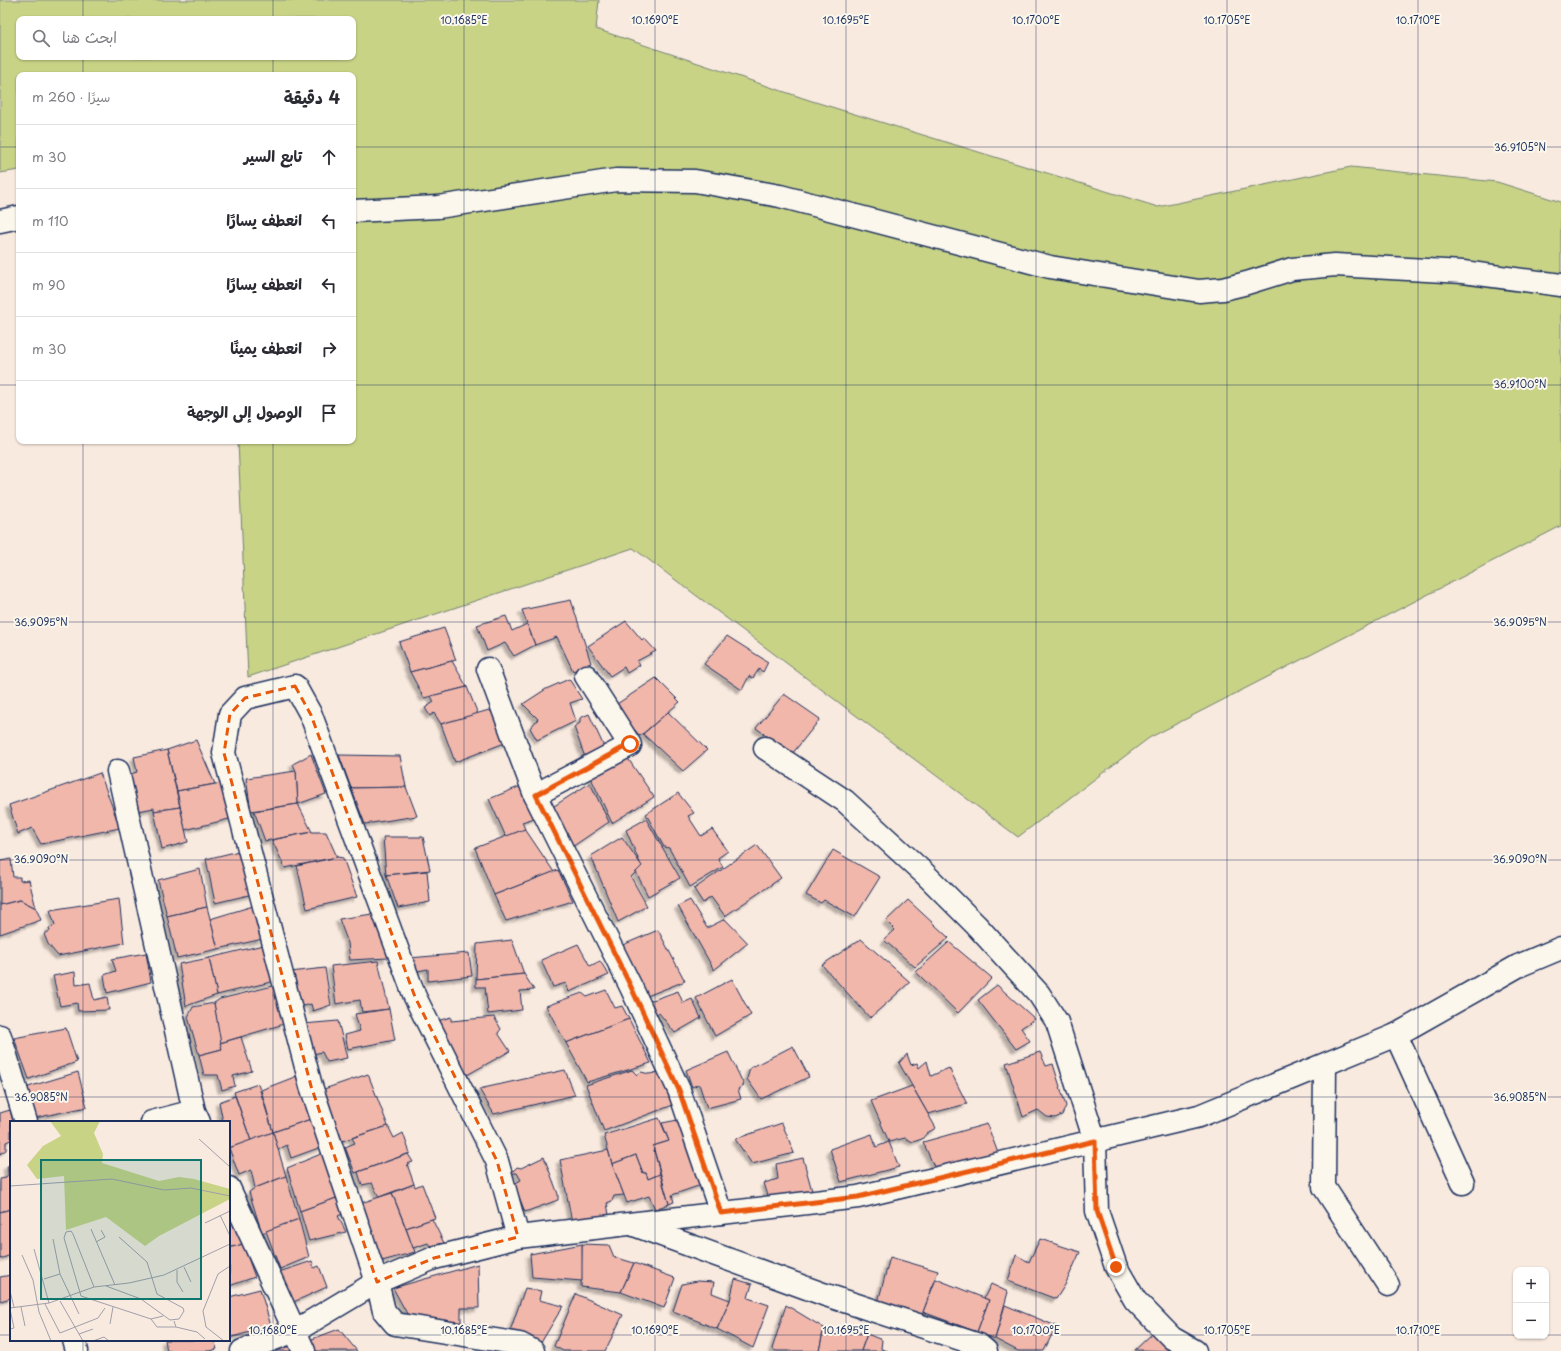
<!DOCTYPE html>
<html lang="ar">
<meta charset="utf-8">
<style>
body{margin:0;font-family:"Playpen Sans","Playpen Sans Arabic",sans-serif;background:#f7f7f7;color:#2b2b33;direction:rtl}
.controls{position:absolute;right:12px;bottom:12px;display:grid;overflow:hidden;border-radius:8px;box-shadow:0 1px 3px #0004}
.controls button{width:36px;height:36px;display:grid;place-items:center;padding:0;border:0;border-bottom:1px solid #e1e1e2;background:#fff;color:#2b2b33;font:20px sans-serif}
.stop{position:absolute;width:12px;height:12px;margin:-9px;border:3px solid #ea580c;border-radius:50%;background:#fff}
.stop.end{background:#ea580c;border-color:#fff;box-shadow:0 1px 4px #0008}
.list{margin:0;padding:0;list-style:none}
h2{display:flex;justify-content:space-between;align-items:center;height:52px;margin:0;padding:0 16px;font-size:17px}
h2 small{font-size:13px;font-weight:400;color:#7c7c81}
.list li{display:grid;grid-template-columns:26px 1fr auto;gap:12px;align-items:center;box-sizing:border-box;height:64px;padding:0 16px;border-top:1px solid #e1e1e2}
.list b{display:block;font-size:15px;white-space:nowrap}
.list em{font-size:13px;font-style:normal;color:#7c7c81}
.icon{flex:none;width:22px;height:22px;fill:none;stroke:currentColor;stroke-width:2;stroke-linecap:round;stroke-linejoin:round}
.map{position:relative;flex:none;width:1561px;height:1351px;overflow:hidden;direction:ltr}
.search{position:absolute;background:#fff;box-shadow:0 1px 3px #0004;left:16px;top:16px;width:340px;height:44px;display:flex;align-items:center;gap:10px;box-sizing:border-box;padding:0 14px;border-radius:8px;color:#7c7c81;font-size:15px}
.panel{position:absolute;background:#fff;box-shadow:0 1px 3px #0004;left:16px;top:72px;width:340px;height:372px;border-radius:8px;direction:rtl}
.map>svg:first-child{display:block}
</style>
<div class="map">
<svg width="1561" height="1351" viewBox="0 0 1561 1351">
<defs>
<filter id="shadow"><feDropShadow dx="-3.5" dy="3.5" stdDeviation="1" flood-color="#0004"/></filter>
</defs>
<rect width="100%" height="100%" fill="#f9eadf"/>
<filter id="ink" filterUnits="userSpaceOnUse"><feTurbulence type="fractalNoise" baseFrequency=".025" numOctaves="2"/><feDisplacementMap in="SourceGraphic" scale="8" xChannelSelector="R" yChannelSelector="G"/><feConvolveMatrix kernelMatrix="1 2 1 2 8 2 1 2 1" color-interpolation-filters="sRGB"/></filter>
<g filter="url(#ink)">
<path fill="#c8d386" stroke="#728172" fill-rule="evenodd" d="M0 0H599L596 29 812 101 1158 207 1351 167 1497 182 1561 202V526L1149 738 1018 837 633 548 248 677 238 441H353V75H19V170L0 173ZM19 19H353V57H19Z"/>
<g fill="#f1b7ab" stroke="#1b2f5e" filter="url(#shadow)">
<polygon points="571,600 591,663 573,671 557,637 535,645 522,610"/>
<polygon points="506,616 512,631 527,624 535,645 514,656 505,643 487,651 477,625"/>
<polygon points="626,621 642,640 644,638 656,651 637,661 640,665 627,673 624,667 610,676 588,646"/>
<polygon points="444,628 456,660 410,672 399,642"/>
<polygon points="727,636 768,662 763,672 759,669 753,678 749,676 742,690 704,664"/>
<polygon points="452,661 467,687 424,698 410,672"/>
<polygon points="656,678 680,702 640,736 614,706"/>
<polygon points="569,679 582,699 570,703 576,721 537,740 530,728 538,719 523,704 546,689"/>
<polygon points="467,687 478,714 441,724 434,713 430,716 425,708 434,702 431,696"/>
<polygon points="784,694 820,719 792,754 756,728"/>
<polygon points="489,710 499,720 510,741 455,762 441,724"/>
<polygon points="668,712 707,750 683,771 643,734"/>
<polygon points="589,714 606,751 586,760 574,727 580,723 580,718"/>
<polygon points="196,740 215,784 177,791 167,750"/>
<polygon points="167,750 180,807 154,811 154,808 138,811 128,775 137,772 134,757"/>
<polygon points="311,754 326,794 298,804 296,771 293,764"/>
<polygon points="339,755 400,756 406,787 351,788"/>
<polygon points="627,757 654,797 612,823 590,776"/>
<polygon points="296,771 298,804 251,811 246,778"/>
<polygon points="100,773 120,828 41,844 32,828 18,834 9,805"/>
<polygon points="221,783 233,818 185,830 177,791"/>
<polygon points="590,783 609,822 569,849 551,808"/>
<polygon points="521,786 538,817 522,822 525,829 506,837 489,799"/>
<polygon points="406,787 417,816 365,824 351,788"/>
<polygon points="678,793 694,813 688,816 701,836 712,829 728,851 718,858 723,867 690,887 669,848 664,847 646,814"/>
<polygon points="298,804 312,832 265,841 254,811"/>
<polygon points="180,807 188,842 162,849 154,811"/>
<polygon points="646,819 680,878 648,896 636,872 640,863 626,830"/>
<polygon points="525,829 554,872 494,895 475,848"/>
<polygon points="312,832 326,832 337,857 285,868 272,840"/>
<polygon points="383,837 423,837 430,870 386,875"/>
<polygon points="622,837 642,866 631,877 647,906 618,922 591,856"/>
<polygon points="757,845 781,878 725,916 711,897 703,903 694,889"/>
<polygon points="243,850 253,894 215,903 206,859"/>
<polygon points="833,850 880,877 855,917 824,900 821,903 806,895"/>
<polygon points="337,857 343,858 357,897 307,909 297,866"/>
<polygon points="11,859 13,877 20,877 20,881 29,880 36,908 20,900 0,905 0,861"/>
<polygon points="200,869 207,907 167,916 158,880"/>
<polygon points="558,870 573,901 506,921 494,895"/>
<polygon points="427,871 430,902 398,908 386,875"/>
<polygon points="119,899 124,943 58,956 48,944 44,934 50,931 49,928 55,925 50,910"/>
<polygon points="20,900 36,908 41,920 0,934 0,905"/>
<polygon points="690,900 707,928 725,919 748,943 714,970 678,906"/>
<polygon points="908,900 949,938 915,967 884,940 895,930 886,921"/>
<polygon points="253,906 263,939 218,949 210,919"/>
<polygon points="207,907 218,949 177,958 167,916"/>
<polygon points="379,913 388,958 350,960 348,943 339,919"/>
<polygon points="658,930 685,981 647,996 618,947"/>
<polygon points="861,939 910,982 870,1018 822,965"/>
<polygon points="512,940 524,974 476,979 477,944"/>
<polygon points="949,942 992,978 958,1013 916,972"/>
<polygon points="578,944 590,966 600,961 609,975 569,992 566,983 553,987 541,960"/>
<polygon points="263,945 275,981 217,995 209,958"/>
<polygon points="146,953 151,982 107,993 104,975 116,971 112,959"/>
<polygon points="469,953 472,976 428,981 428,969 412,972 409,958"/>
<polygon points="209,958 217,995 186,1006 179,964"/>
<polygon points="378,961 389,1009 362,1012 360,1000 336,1004 331,966"/>
<polygon points="325,968 331,1005 313,1011 311,1004 301,1007 290,972"/>
<polygon points="75,972 76,985 90,983 94,1000 107,997 109,1010 78,1011 77,1003 60,1006 53,976"/>
<polygon points="524,974 534,990 520,991 522,1010 488,1014 485,987 476,987 476,979"/>
<polygon points="732,979 751,1015 715,1036 696,998"/>
<polygon points="997,985 1035,1019 1021,1028 1030,1041 1016,1049 978,1000"/>
<polygon points="273,986 284,1024 220,1043 214,1003 220,999"/>
<polygon points="606,990 615,1008 622,1006 629,1019 566,1043 546,1006 582,993 587,997"/>
<polygon points="678,991 683,1003 692,999 701,1018 675,1033 659,1013 653,1016 647,1002"/>
<polygon points="214,1003 222,1049 199,1055 188,1017 193,1007"/>
<polygon points="389,1009 395,1040 348,1049 345,1035 360,1031 355,1014"/>
<polygon points="451,1017 451,1021 494,1017 501,1029 498,1033 510,1051 467,1075 437,1021"/>
<polygon points="629,1019 651,1063 587,1082 566,1043"/>
<polygon points="338,1021 347,1058 327,1062 322,1052 313,1054 303,1024"/>
<polygon points="66,1028 77,1062 29,1079 14,1038"/>
<polygon points="241,1037 252,1071 233,1076 235,1086 222,1090 218,1075 204,1075 199,1055 222,1049 220,1043"/>
<polygon points="793,1046 809,1077 761,1099 747,1079 750,1068"/>
<polygon points="728,1052 744,1085 738,1089 741,1099 707,1108 699,1084 692,1087 686,1070"/>
<polygon points="1040,1052 1046,1066 1053,1064 1066,1106 1062,1115 1055,1118 1047,1117 1038,1110 1023,1117 1006,1063"/>
<polygon points="907,1054 911,1065 917,1063 919,1068 927,1061 931,1076 949,1068 967,1104 928,1114 899,1063"/>
<polygon points="565,1070 575,1095 494,1114 479,1089"/>
<polygon points="632,1070 637,1075 641,1072 650,1074 658,1072 673,1105 604,1131 586,1085"/>
<polygon points="78,1072 87,1107 35,1118 28,1087"/>
<polygon points="368,1074 388,1126 342,1141 324,1089"/>
<polygon points="297,1076 314,1118 273,1132 261,1090"/>
<polygon points="258,1084 273,1132 251,1141 234,1092"/>
<polygon points="912,1086 936,1128 927,1133 922,1139 913,1142 905,1138 889,1142 871,1101"/>
<polygon points="235,1096 251,1141 229,1148 229,1122 223,1122 219,1102"/>
<polygon points="10,1110 13,1122 11,1122 11,1140 6,1142 6,1150 0,1154 0,1113"/>
<polygon points="314,1118 324,1146 291,1158 287,1145 278,1150 273,1132"/>
<polygon points="659,1118 669,1141 653,1146 660,1174 648,1179 646,1173 643,1173 636,1155 612,1164 604,1135"/>
<polygon points="683,1119 707,1183 672,1195 674,1202 669,1204 653,1146 669,1141 662,1123"/>
<polygon points="782,1123 794,1153 752,1164 735,1139"/>
<polygon points="987,1124 998,1153 936,1171 923,1142"/>
<polygon points="388,1126 394,1138 403,1133 410,1153 355,1173 345,1147 355,1143 352,1138"/>
<polygon points="273,1132 286,1176 255,1188 251,1170 239,1175 229,1148"/>
<polygon points="872,1134 876,1147 889,1142 899,1167 841,1182 830,1149"/>
<polygon points="608,1150 612,1164 624,1195 614,1196 612,1201 607,1203 609,1215 572,1222 560,1160"/>
<polygon points="328,1151 345,1195 300,1211 287,1168"/>
<polygon points="408,1154 413,1162 407,1164 414,1184 379,1197 372,1183 362,1185 358,1172"/>
<polygon points="636,1155 643,1173 646,1173 648,1179 660,1174 669,1204 655,1209 649,1196 627,1203 612,1164"/>
<polygon points="544,1157 558,1194 558,1200 525,1212 514,1184 521,1180 517,1173 511,1173 517,1167 521,1168"/>
<polygon points="803,1158 814,1198 770,1202 764,1183 778,1179 776,1164"/>
<polygon points="11,1165 11,1209 0,1212 0,1179 6,1178 8,1174 7,1166"/>
<polygon points="286,1176 299,1219 262,1233 249,1192 255,1188"/>
<polygon points="414,1184 415,1187 422,1184 435,1218 406,1228 392,1193"/>
<polygon points="392,1193 415,1252 382,1261 361,1203"/>
<polygon points="345,1195 350,1210 338,1216 346,1232 309,1241 300,1211"/>
<polygon points="11,1209 11,1255 0,1259 0,1212"/>
<polygon points="229,1217 243,1244 229,1248"/>
<polygon points="299,1219 309,1257 280,1269 266,1231"/>
<polygon points="432,1219 444,1243 430,1246 428,1243 413,1248 406,1228"/>
<polygon points="1040,1239 1080,1252 1065,1285 1056,1299 1008,1281 1016,1255 1029,1262"/>
<polygon points="243,1244 255,1277 229,1286 229,1248"/>
<polygon points="582,1244 609,1245 614,1257 634,1263 621,1292 581,1287"/>
<polygon points="582,1244 582,1281 532,1277 530,1254"/>
<polygon points="890,1257 938,1271 921,1318 878,1302"/>
<polygon points="312,1261 314,1268 319,1266 327,1287 289,1304 276,1273"/>
<polygon points="634,1263 675,1278 664,1308 621,1292"/>
<polygon points="478,1264 479,1308 461,1308 461,1337 411,1321 393,1288"/>
<polygon points="11,1275 11,1298 0,1301 0,1277"/>
<polygon points="735,1279 752,1284 748,1298 769,1305 753,1348 717,1329 730,1300"/>
<polygon points="936,1279 989,1300 977,1332 923,1312"/>
<polygon points="697,1281 714,1282 712,1293 730,1300 717,1329 673,1311 682,1284"/>
<polygon points="991,1284 1008,1292 995,1339 977,1332 989,1300 984,1298"/>
<polygon points="525,1288 541,1291 539,1300 563,1306 539,1346 508,1337"/>
<polygon points="260,1289 271,1326 229,1338 229,1297"/>
<polygon points="576,1294 623,1315 605,1351 563,1351 554,1346"/>
<polygon points="786,1305 824,1328 819,1351 776,1351 772,1349"/>
<polygon points="1005,1305 1056,1326 1044,1351 1018,1351 995,1339"/>
<polygon points="824,1328 867,1334 861,1351 819,1351"/>
<polygon points="339,1329 357,1351 309,1351 304,1342"/>
<polygon points="1155,1331 1179,1351 1135,1350"/>
<polygon points="867,1334 882,1340 881,1349 888,1351 861,1351"/>
<polygon points="165,1340 214,1340 217,1349 209,1351 167,1351"/>
<polygon points="290,1345 292,1351 276,1351"/>
</g>
<g fill="none" stroke-linecap="round" stroke-linejoin="round">
<defs>
<g id="minor">
<polyline points="353,211 438,207 616,180 695,181 780,196 1050,267 1199,291 1223,289 1247,283 1292,269 1335,265 1463,272 1561,285"/>
<polyline points="0,221 19,217"/>
<polyline points="488,669 535,795 631,987 679,1090 721,1213"/>
<polyline points="765,748 845,801 925,874 976,925 1039,994 1057,1022 1095,1141 1097,1211 1116,1267 1135,1300 1172,1338 1195,1351"/>
<polyline points="118,771 194,1111 199,1122"/>
<polyline points="535,795 630,745 586,676"/>
<polyline points="1396,1035 1463,1183"/>
<polyline points="0,1036 26,1122"/>
<polyline points="1325,1065 1324,1187 1388,1285"/>
<polyline points="152,1122 194,1111"/>
<polyline points="229,1188 304,1351"/>
<polyline points="634,1225 823,1294 979,1345 986,1351"/>
<polyline points="518,1237 497,1161 415,997 311,715 295,686 245,698 230,714 224,753 311,1086 377,1282 384,1311 395,1324 520,1344 533,1351"/>
<polyline points="74,1340 77,1351"/>
<polyline points="242,1351 295,1331 377,1282 434,1258 518,1237 858,1197 1199,1116 1396,1035 1518,966 1561,948"/>
</g>
</defs>
<use href="#minor" stroke="#1b2f5e" stroke-width="25"/>
<use href="#minor" stroke="#fbf7ec" stroke-width="22"/>
</g>
</g>
<g fill="none" stroke-linecap="round" stroke-linejoin="round" filter="url(#ink)">
<polyline stroke="#ea580c" stroke-width="5" points="630,744 536,795 631,987 679,1090 721,1213 858,1197 1095,1141 1097,1211 1116,1267"/>
</g>
<path fill="none" stroke="#e8590c" stroke-width="3" stroke-dasharray="8 5" stroke-linejoin="round" d="M295 686 311 715 415 997 497 1161 518 1237 434 1258 377 1282 311 1086 224 753 230 714 245 698Z"/>
<path fill="none" stroke="#1b2f5e" stroke-width="1" stroke-opacity="0.45" d="M83 0V19M273 0V19M464 0V1351M655 0V1351M846 0V1351M1036 0V1351M1227 0V1351M1418 0V1351M83 57V75M273 57V75M0 147H19M353 147H1561M0 385H19M353 385H1561M83 441V1122M273 441V1351M0 622H1561M0 860H1561M0 1097H1561M0 1335H11M229 1335H1516M1546 1335H1561M83 1340V1351"/>
<g transform="translate(10 1121)">
<rect width="220" height="220" fill="#f9eadf"/>
<path d="M40 0H90L84 12 93 33 92 42 149 60 169 56 184 58 220 68V78L149 115 135 125 96 96 56 109 54 55 27 58 17 44 33 25 51 15Z" fill="#c8d386"/>
<path fill="none" stroke="#a09fab" stroke-width="1" d="M189 18 220 46M0 65 102 58 154 69 181 67 220 75M210 94 220 115M195 102 220 90M81 108 105 164M43 118 50 153 69 193M86 121 95 116 91 109M24 128 39 182M12 134 23 159 29 191 41 220M174 146 181 161M167 149V161L173 171M34 158 50 153M96 165 131 178 160 199 169 198 174 190 173 187 147 173 137 141 109 116M84 166 63 113 61 110 56 111 54 117 71 175 141 198 153 195M0 170 4 186M50 180 73 220M35 183 50 212 88 197 95 187M11 186 15 205M0 187 39 182 84 166 119 162 154 154 220 123M0 188 4 207 0 208M141 198 147 206H166M164 200 166 206 187 211 195 218M100 203 103 186M69 213 83 208M83 220 94 216 99 220M214 220 196 206 193 190 208 153 220 145"/>
<path fill="#0f766e" fill-opacity="0.15" stroke="#0f766e" stroke-width="2" d="M31 39H191V178H31Z"/>
<rect width="220" height="220" fill="none" stroke="#1b2f5e" stroke-width="2"/>
</g>
<g font-size="10" text-anchor="middle" fill="#1b2f5e" stroke="#fbf7ec" stroke-width="4" stroke-linejoin="round" paint-order="stroke">
<text x="464" y="24">10.1685°E</text>
<text x="655" y="24">10.1690°E</text>
<text x="846" y="24">10.1695°E</text>
<text x="1036" y="24">10.1700°E</text>
<text x="1227" y="24">10.1705°E</text>
<text x="1418" y="24">10.1710°E</text>
<text x="1520" y="151">36.9105°N</text>
<text x="1520" y="388">36.9100°N</text>
<text x="41" y="626">36.9095°N</text>
<text x="1520" y="626">36.9095°N</text>
<text x="41" y="863">36.9090°N</text>
<text x="1520" y="863">36.9090°N</text>
<text x="41" y="1101">36.9085°N</text>
<text x="1520" y="1101">36.9085°N</text>
<text x="273" y="1334">10.1680°E</text>
<text x="464" y="1334">10.1685°E</text>
<text x="655" y="1334">10.1690°E</text>
<text x="846" y="1334">10.1695°E</text>
<text x="1036" y="1334">10.1700°E</text>
<text x="1227" y="1334">10.1705°E</text>
<text x="1418" y="1334">10.1710°E</text>
</g>
</svg>
<div class="controls">
<button>+</button>
<button>−</button>
</div>
<div class="stop" style="left:630px;top:744px"></div>
<div class="stop end" style="left:1116px;top:1267px"></div>
<div class="search"><svg class="icon" aria-label="search" viewBox="0 0 24 24"><circle cx="10" cy="10" r="6"/><path d="M15 15l6 6"/></svg>ابحث هنا</div>
<section class="panel">
<h2>4 دقيقة<small>سيرًا · 260 m</small></h2>
<ul class="list">
<li><svg class="icon" aria-label="ahead" viewBox="0 0 24 24"><path d="M12 20V5M6 11l6-6 6 6"/></svg><div><b>تابع السير</b></div><em>30 m</em></li>
<li><svg class="icon" aria-label="left" viewBox="0 0 24 24"><path d="M17 20v-9H6M10 6l-5 5 5 5"/></svg><div><b>انعطف يسارًا</b></div><em>110 m</em></li>
<li><svg class="icon" aria-label="left" viewBox="0 0 24 24"><path d="M17 20v-9H6M10 6l-5 5 5 5"/></svg><div><b>انعطف يسارًا</b></div><em>90 m</em></li>
<li><svg class="icon" aria-label="right" viewBox="0 0 24 24"><path d="M7 20v-9h11M14 6l5 5-5 5"/></svg><div><b>انعطف يمينًا</b></div><em>30 m</em></li>
<li><svg class="icon" aria-label="arrive" viewBox="0 0 24 24"><path d="M6 21V4h12l-3 4 3 4H6"/></svg><div><b>الوصول إلى الوجهة</b></div></li>
</ul>
</section>
</div>
